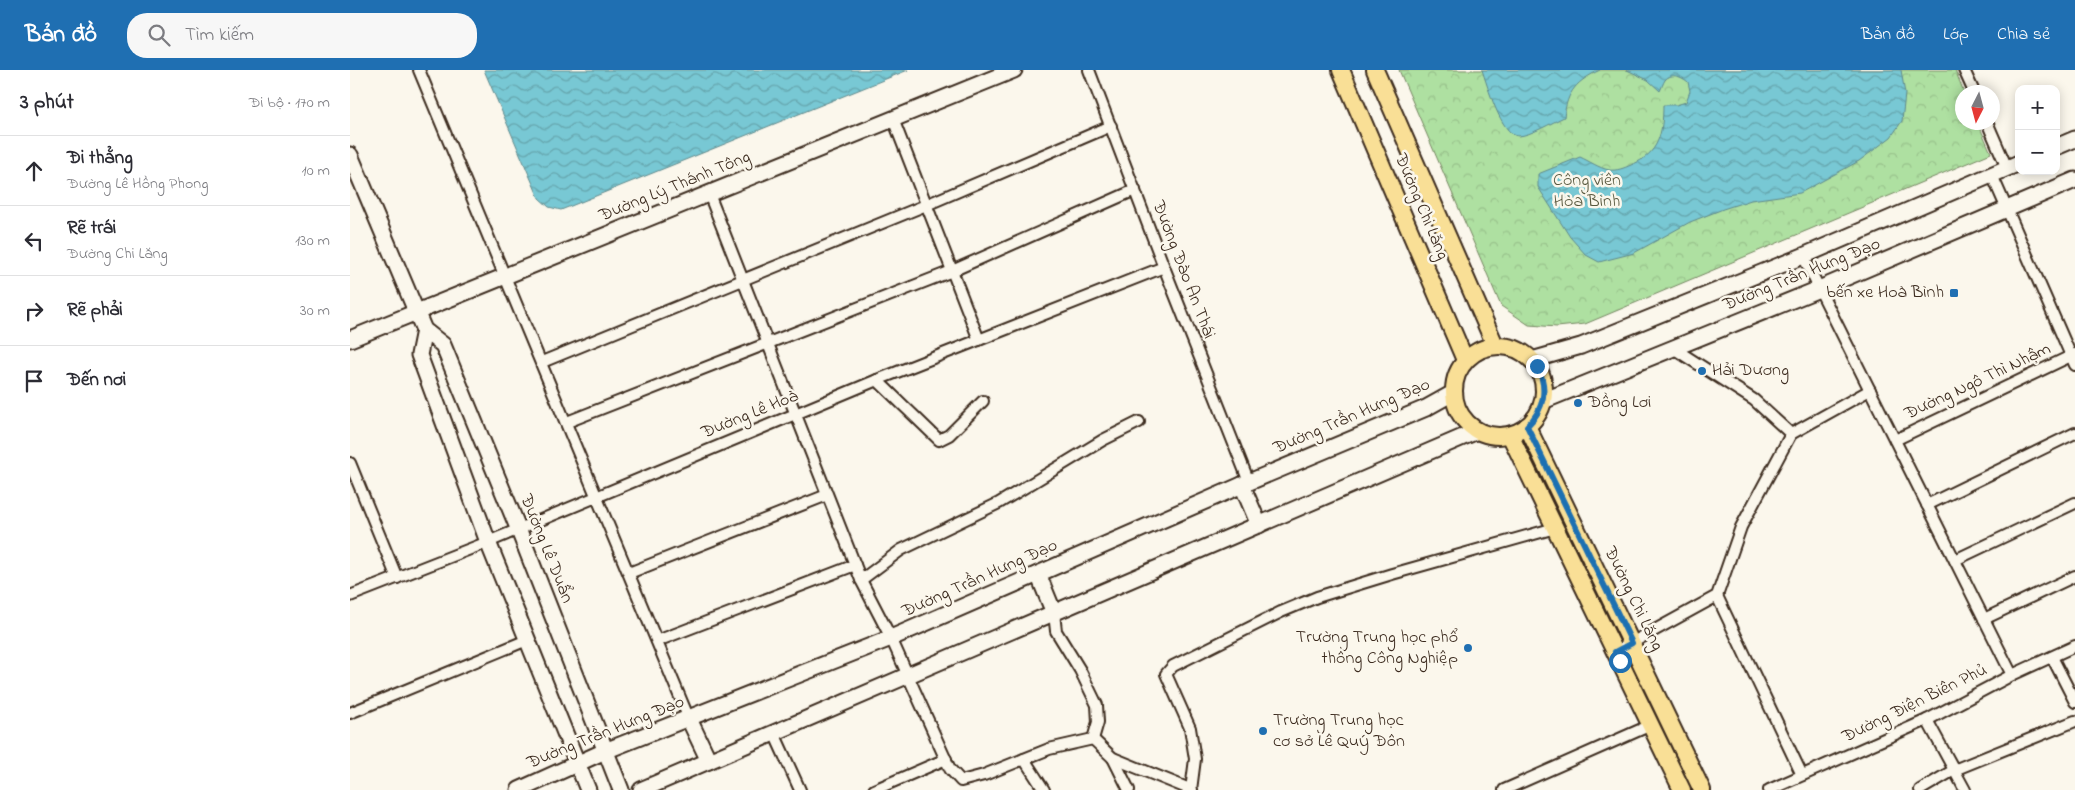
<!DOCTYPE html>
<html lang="vi">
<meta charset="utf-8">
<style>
body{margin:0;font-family:"Indie Flower",sans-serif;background:#f7f7f7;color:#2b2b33}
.controls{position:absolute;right:15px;top:15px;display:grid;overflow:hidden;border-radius:10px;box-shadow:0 2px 12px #0003}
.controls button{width:45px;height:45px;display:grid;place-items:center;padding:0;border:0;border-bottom:1px solid #e1e1e2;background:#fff;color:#2b2b33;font:25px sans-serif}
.compass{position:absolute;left:1605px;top:15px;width:45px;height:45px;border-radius:50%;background:#fff;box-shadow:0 2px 12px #0003;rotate:186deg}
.stop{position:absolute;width:15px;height:15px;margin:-11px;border:4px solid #1f6fb2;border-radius:50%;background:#fff}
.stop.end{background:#1f6fb2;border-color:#fff;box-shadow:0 1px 5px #0008}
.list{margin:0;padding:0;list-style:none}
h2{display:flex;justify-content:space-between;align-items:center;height:65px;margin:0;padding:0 20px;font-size:21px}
h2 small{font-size:16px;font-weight:400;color:#7c7c81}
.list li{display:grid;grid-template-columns:32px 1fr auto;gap:15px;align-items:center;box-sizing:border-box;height:70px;padding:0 20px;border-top:1px solid #e1e1e2}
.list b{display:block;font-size:19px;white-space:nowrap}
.list p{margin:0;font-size:16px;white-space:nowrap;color:#7c7c81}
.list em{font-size:16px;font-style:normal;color:#7c7c81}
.icon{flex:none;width:28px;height:28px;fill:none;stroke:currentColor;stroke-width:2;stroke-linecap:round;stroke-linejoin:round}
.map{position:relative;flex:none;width:1725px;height:720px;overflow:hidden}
header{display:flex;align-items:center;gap:30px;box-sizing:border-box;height:70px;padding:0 25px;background:#1f6fb2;color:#fff}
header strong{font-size:24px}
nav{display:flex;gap:28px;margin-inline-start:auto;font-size:18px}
.search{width:350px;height:45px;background:#f7f7f7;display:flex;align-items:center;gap:12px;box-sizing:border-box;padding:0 18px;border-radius:20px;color:#7c7c81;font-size:19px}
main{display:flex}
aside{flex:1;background:#fff}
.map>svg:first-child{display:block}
</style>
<header>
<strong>Bản đồ</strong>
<div class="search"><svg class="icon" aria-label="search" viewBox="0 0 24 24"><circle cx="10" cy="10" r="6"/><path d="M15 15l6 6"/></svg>Tìm kiếm</div>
<nav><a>Bản đồ</a><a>Lớp</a><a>Chia sẻ</a></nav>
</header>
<main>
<aside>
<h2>3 phút<small>Đi bộ · 170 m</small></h2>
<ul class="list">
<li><svg class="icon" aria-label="ahead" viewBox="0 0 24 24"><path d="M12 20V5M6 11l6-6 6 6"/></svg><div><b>Đi thẳng</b><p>Đường Lê Hồng Phong</p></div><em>10 m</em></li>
<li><svg class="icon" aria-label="left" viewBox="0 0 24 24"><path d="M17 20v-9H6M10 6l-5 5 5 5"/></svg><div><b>Rẽ trái</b><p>Đường Chi Lăng</p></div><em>130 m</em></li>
<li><svg class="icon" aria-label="right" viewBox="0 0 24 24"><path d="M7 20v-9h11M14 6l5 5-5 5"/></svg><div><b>Rẽ phải</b></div><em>30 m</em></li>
<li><svg class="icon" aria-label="arrive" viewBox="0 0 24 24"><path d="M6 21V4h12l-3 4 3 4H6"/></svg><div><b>Đến nơi</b></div></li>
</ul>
</aside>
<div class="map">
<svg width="1725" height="720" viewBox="0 0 1725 720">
<defs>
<pattern id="park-crowns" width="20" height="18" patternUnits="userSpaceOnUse" patternTransform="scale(1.25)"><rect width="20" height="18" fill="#aee0a1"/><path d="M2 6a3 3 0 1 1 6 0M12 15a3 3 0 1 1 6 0" fill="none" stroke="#97c08a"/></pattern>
<pattern id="water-waves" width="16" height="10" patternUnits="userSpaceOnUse" patternTransform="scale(1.25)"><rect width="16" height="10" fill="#78c8d4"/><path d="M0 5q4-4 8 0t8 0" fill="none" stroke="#64a3ab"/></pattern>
</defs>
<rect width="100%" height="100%" fill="#fbf7ec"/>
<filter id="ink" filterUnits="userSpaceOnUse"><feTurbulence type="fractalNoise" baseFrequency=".02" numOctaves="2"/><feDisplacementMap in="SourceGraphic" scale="10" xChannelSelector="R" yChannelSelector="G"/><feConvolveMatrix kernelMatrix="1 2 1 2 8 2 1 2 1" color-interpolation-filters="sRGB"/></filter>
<g filter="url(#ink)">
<polygon fill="url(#park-crowns)" stroke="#748560" points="1049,0 1605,0 1614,22 1612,22 1612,52 1628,53 1641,83 1235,254 1207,257 1179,255 1151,236"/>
<g fill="url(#water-waves)" stroke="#60898b">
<polygon points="134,0 558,0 211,140 199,137 189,128"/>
<path d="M1132 0H1250C1227 11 1217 21 1214 47 1203 52 1180 66 1168 66 1151 65 1137 14 1132 0Z"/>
<path d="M1277 0H1551L1555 24 1552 51 1541 67 1509 91 1450 123 1401 130 1373 139 1340 152 1284 183 1249 192 1236 185 1220 167 1188 117V104L1230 87C1239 91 1249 98 1259 100 1267 101 1274 98 1281 95 1309 84 1313 63 1313 35H1326L1336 32 1340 21 1338 12C1332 7 1322 2 1315 10 1313 13 1312 17 1310 21L1298 10Z"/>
</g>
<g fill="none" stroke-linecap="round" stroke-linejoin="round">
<defs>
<g id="street">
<polyline points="69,0 339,649"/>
<polyline points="739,0 814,197 899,412"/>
<polyline points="1614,0 1624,22"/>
<polyline points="543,49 629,270"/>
<polyline points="1637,52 1657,98"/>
<polyline points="1642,105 1725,295"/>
<polyline points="359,124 511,510 541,568 600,699 611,711 634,705 699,679 743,669 763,688 842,720"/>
<polyline points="1453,186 1662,605"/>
<polyline points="1323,278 1404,330 1441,364"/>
<polyline points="192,292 576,135 761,56"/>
<polyline points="527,310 589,370 599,365 633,331"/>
<polyline points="217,352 602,201 785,120"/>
<polyline points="1545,370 1725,284"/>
<polyline points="0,393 47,508"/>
<polyline points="1577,435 1725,363"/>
<polyline points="1605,490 1725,433"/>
<polyline points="279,503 477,425"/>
<polyline points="511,510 551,480 649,433 753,370 789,352"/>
<polyline points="0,526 138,472 527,310 814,197"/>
<polyline points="1367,526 1452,705"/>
<polyline points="704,543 706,561 730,600 747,635 748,652 743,669"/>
<polyline points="1634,549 1725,506"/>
<polyline points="307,571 505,495"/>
<polyline points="1265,582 1367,526 1391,457 1441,364 1520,320"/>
<polyline points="1702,587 1725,632"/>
<polyline points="0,643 177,570"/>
<polyline points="1577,650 1615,720"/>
<polyline points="424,663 450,720"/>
<polyline points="763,688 779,720"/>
<polyline points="674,689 694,720"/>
<polyline points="524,720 596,689"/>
<polyline points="841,720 845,689 840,658 816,604 823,596 931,542 967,527 1042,504 1205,458"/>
<polyline points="1154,720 1301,655"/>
<polyline points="1419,720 1577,650 1662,605 1725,576"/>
<polyline points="1570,720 1604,700 1725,651"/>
</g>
<g id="secondary">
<polyline points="1706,77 1725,69"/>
<polyline points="0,85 74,260 93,275 168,458 271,720"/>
<polyline points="74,260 69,285 138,472 238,720"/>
<polyline points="0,269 664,0"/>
<polyline points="1182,290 1231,276 1453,186 1669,93"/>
<polyline points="1193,331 1469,219 1725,110"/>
<polyline points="892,415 909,455"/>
<polyline points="688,504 704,543"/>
<polyline points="339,649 359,691"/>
<polyline points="169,720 255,681 541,568 892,415 1076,338 1103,323"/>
<polyline points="291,720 1127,361"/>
</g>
<g id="primary">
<polyline points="991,0 1115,290"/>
<polyline points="1025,0 1145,275"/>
<circle cx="1149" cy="321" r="45"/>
<polyline points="1177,356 1352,720"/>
<polyline points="1160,365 1332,720"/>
</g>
</defs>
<use href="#street" stroke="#3b2a1e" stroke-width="14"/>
<use href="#secondary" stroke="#3b2a1e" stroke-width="19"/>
<use href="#primary" stroke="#3b2a1e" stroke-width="20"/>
<use href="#street" stroke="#fbf7ec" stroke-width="10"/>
<use href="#secondary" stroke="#fbf7ec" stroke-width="15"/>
<use href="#primary" stroke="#f9df96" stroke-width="16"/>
</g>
</g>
<g fill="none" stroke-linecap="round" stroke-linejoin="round" filter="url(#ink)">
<path stroke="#1f6fb2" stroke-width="6" d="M1187 296C1198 317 1195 339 1177 356L1282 573 1265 582 1270 591"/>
</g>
<g fill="#1f6fb2" stroke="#fbf7ec" stroke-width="2">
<rect x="1599" y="218" width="10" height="10" rx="2.5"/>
<circle cx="1352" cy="301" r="5"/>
<circle cx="1228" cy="333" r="5"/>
<circle cx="1118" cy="578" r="5"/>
<circle cx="913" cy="661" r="5"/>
</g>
<g text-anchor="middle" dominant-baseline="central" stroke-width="5" stroke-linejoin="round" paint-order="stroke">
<g font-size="18" fill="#58583f" stroke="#fbf7ec">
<text x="1237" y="111">Công viên<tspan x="1237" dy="21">Hòa Bình</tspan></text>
</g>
<g font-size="18" fill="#3b2a1e" stroke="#fbf7ec">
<text transform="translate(325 117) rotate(-22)">Đường Lý Thánh Tông</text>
<text transform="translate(1071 137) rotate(67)">Đường Chi Lăng</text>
<text transform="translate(833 200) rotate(69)">Đường Đào An Thái</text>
<text transform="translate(1452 205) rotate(-22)">Đường Trần Hưng Đạo</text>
<text transform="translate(1628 312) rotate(-25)">Đường Ngô Thì Nhậm</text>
<text transform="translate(400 345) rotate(-22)">Đường Lê Hoà</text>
<text transform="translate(1002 347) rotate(-23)">Đường Trần Hưng Đạo</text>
<text transform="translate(196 479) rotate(68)">Đường Lê Duẩn</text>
<text transform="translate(630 509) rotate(-24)">Đường Trần Hưng Đạo</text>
<text transform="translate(1283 529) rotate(64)">Đường Chi Lăng</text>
<text transform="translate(1565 634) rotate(-26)">Đường Điện Biên Phủ</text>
<text transform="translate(256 663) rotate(-22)">Đường Trần Hưng Đạo</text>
</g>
<g font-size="18" fill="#3b2a1e" stroke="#fbf7ec" text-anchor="start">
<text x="1594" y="223" text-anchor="end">bến xe Hoà Bình</text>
<text x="1362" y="301">Hải Dương</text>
<text x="1238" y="333">Đồng Lơi</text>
<text x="1108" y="568" text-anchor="end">Trường Trung học phổ<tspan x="1108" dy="21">thông Công Nghiệp</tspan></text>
<text x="923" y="651">Trường Trung học<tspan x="923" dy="21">cơ sở Lê Quý Đôn</tspan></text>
</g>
</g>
</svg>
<div class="controls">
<button>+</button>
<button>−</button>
</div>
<svg class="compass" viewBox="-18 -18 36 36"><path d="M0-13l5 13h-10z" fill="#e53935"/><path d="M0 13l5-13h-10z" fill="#7c7c81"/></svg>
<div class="stop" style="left:1270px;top:591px"></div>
<div class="stop end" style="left:1187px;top:296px"></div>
</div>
</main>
